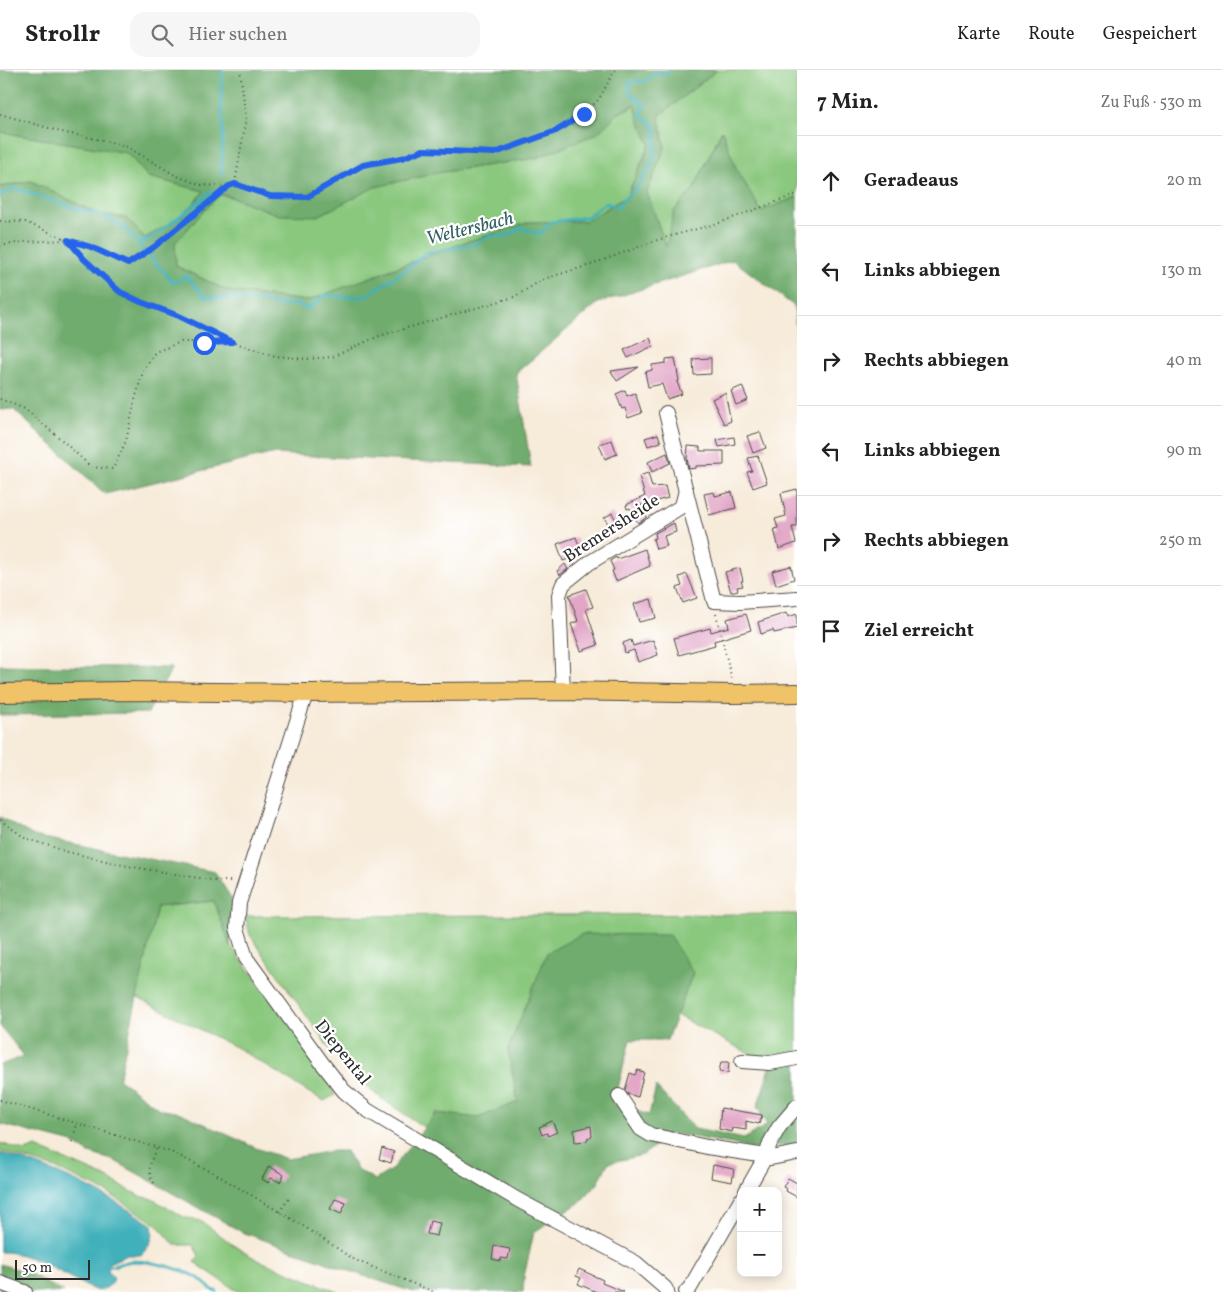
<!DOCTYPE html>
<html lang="de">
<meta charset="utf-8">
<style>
body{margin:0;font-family:Vollkorn,serif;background:#f6f6f6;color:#222}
.controls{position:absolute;right:15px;bottom:15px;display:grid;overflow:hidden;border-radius:10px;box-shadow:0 2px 12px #0003}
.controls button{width:45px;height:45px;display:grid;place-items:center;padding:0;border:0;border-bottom:1px solid #e0e0e0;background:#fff;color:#222;font:25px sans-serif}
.scale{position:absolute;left:15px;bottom:12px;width:75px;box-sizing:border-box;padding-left:5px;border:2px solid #2b2b2b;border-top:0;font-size:14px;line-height:18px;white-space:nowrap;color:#2b2b2b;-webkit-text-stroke:4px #fff;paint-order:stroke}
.stop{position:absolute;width:15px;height:15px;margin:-11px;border:4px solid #2563eb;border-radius:50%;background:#fff}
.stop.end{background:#2563eb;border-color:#fff;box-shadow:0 1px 5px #0008}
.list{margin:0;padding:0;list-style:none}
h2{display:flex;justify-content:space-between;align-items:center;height:65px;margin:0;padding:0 20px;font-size:21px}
h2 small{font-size:16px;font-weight:400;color:#767676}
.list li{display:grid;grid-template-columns:32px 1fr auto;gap:15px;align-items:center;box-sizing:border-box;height:90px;padding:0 20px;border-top:1px solid #e0e0e0}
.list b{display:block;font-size:19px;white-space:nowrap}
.list em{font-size:16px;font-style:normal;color:#767676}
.icon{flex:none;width:28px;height:28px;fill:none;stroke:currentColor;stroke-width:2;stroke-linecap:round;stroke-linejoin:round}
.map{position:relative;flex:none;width:797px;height:1222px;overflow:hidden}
header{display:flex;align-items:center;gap:30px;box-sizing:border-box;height:70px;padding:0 25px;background:#fff;border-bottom:1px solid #e0e0e0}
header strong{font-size:24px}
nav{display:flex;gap:28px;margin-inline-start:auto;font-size:18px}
.search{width:350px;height:45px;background:#f6f6f6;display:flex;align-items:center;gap:12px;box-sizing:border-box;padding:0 18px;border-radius:15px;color:#767676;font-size:19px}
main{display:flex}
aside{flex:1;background:#fff}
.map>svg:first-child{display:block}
</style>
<header>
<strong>Strollr</strong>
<div class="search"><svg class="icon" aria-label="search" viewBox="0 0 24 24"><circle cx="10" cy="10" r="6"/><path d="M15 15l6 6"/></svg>Hier suchen</div>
<nav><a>Karte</a><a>Route</a><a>Gespeichert</a></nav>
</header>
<main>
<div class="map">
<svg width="797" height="1222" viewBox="0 0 797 1222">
<rect width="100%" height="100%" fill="#fff"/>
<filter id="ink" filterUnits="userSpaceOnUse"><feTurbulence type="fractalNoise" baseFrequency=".02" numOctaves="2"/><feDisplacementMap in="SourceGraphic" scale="10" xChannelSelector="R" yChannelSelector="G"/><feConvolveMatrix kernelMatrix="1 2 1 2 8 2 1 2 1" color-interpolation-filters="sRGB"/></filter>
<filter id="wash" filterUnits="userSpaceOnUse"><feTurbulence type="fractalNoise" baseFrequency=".0096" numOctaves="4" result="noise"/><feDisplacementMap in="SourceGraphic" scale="20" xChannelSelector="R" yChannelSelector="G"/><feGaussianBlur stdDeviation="1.12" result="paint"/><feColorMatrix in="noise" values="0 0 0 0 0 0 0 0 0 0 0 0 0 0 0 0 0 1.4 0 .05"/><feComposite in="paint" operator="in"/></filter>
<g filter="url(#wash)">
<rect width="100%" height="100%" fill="#f7ebd9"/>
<g fill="#8ac87e" stroke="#5a7a54">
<polygon points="717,0 797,0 797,127 761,141 736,98 721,61 693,120 674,141 666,178 647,122 665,78 659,46"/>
<polygon points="636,35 639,51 650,73 627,126 586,151 530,152 465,172 307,231 228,221 176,196 175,173 208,136 220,125 318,146 374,117 437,103 536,88 598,63 617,44"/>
<polygon points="0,62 128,83 148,107 204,121 183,146 145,168 126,148 98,144 31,111 0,117"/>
<polygon points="214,831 230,875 321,996 335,1025 324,1031 308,1022 241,980 136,927 157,837"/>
<polygon points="797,844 797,986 771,995 676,945 693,903 508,979 518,1032 478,1048 436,1043 425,1058 375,1024 331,981 250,865 245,846"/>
<polygon points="0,1073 25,1081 36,1077 103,1106 140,1126 152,1129 184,1147 201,1151 239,1179 258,1190 338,1222 241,1222 234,1219 194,1192 199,1186 193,1175 175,1175 156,1154 108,1123 55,1098 0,1081"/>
</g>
<g fill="#6fac6d" stroke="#4d6c4c" fill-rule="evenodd">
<path d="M0 0H717L659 46 665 78 647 122 666 177 674 141 693 120 722 60 736 98 761 141 797 127V273L794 236 733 190 598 233 516 303 531 397 271 384 105 424 13 339 0 340V117L31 111 98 144 126 148 145 168 183 146 204 121 148 107 127 83 0 62ZM635 35 639 51 650 74 627 126 586 151 530 152 465 172 307 231 228 221 176 196 175 173 208 136 220 125H226L279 145 318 146 375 117 437 103 536 88 598 63 617 44Z"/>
<polygon points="0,595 172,598 148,643 0,645"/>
<polygon points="0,747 34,766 215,802 236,836 230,875 214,831 157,837 119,1009 159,1039 181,1043 256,1078 287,1089 333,1081 346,1081 357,1099 375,1110 391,1100 436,1043 478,1048 518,1032 508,979 547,883 582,864 669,865 693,903 667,970 630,970 614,1034 649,1045 656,1017 695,1059 744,1069 767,1055 757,1037 771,995 797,986 797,1074 751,1079 732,1074 672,1063 643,1085 608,1093 597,1115 579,1133 534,1162 524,1207 523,1222 413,1222 355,1203 242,1162 115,1091 89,1083 73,1073 0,1054 0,995 24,986 0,956"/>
<polygon points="0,1194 29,1203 63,1222 0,1222"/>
</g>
<path fill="#40b0ba" stroke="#366e72" d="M0 1083C56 1099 104 1122 152 1155 155 1167 150 1176 141 1185H127L109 1193 108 1200 114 1208C112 1216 105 1219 97 1221 68 1209 33 1181 0 1182Z"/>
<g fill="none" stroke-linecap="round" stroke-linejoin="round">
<g stroke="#40b0ba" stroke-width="3">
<polyline points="221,105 223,61 221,30 222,0"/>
<path d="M0 124 6 123 14 118 77 139 106 146 125 159 174 213 186 206 205 227 262 231 279 236 293 233 308 239 325 225 344 227H364L403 202 425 183 477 174 488 166H507L521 158 540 164 551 152 587 147 605 133 619 137 623 129C634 123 638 116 644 105 646 102 649 99 651 95 657 84 655 68 655 56L640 45 645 35 630 23 628 13 637 11H646L656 2 665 5 670 0"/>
<polyline points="139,173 153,167 212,121"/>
<path d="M106 1197C115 1196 124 1192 133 1191 151 1191 178 1198 195 1206 203 1210 207 1218 217 1222"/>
</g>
</g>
<g id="blocks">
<g fill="#e2a7c7">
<polygon points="650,268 653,276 628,288 624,280"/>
<polygon points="675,288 679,311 677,312 682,324 667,329 662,314 648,317 645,302 652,300 652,295 666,293 666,289"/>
<polygon points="711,288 711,304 694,305 693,289"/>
<polygon points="639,297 617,311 611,301"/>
<polygon points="742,316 748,330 736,335 731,321"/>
<polygon points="625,320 627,326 635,323 642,343 628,348 625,338 622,339 616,324"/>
<polygon points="725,323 731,351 724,354 712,329"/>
<polygon points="760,362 766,378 753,383 747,366"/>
<polygon points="658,364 661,372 648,376 645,368"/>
<polygon points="734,367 735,374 719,377 717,370"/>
<polygon points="612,370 617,384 605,389 599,374"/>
<polygon points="688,376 700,377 700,381 724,381 724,395 696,396 696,398 689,399 687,388"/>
<polygon points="667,383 670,393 652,402 648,392"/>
<polygon points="758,386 767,413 753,418 747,402 752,401 748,388"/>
<polygon points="648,403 652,417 665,416 668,428 641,435 647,447 638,453 630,438 627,439 626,435 645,426 639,406"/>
<polygon points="797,419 797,457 792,457 796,473 779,479 774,459 778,458 775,449 786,446 781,423"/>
<polygon points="714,422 715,426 732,422 736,438 709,445 704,424"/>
<polygon points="612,443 617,452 610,456 604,448"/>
<polygon points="674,453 676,462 664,466 667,476 656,479 653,469 656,468 655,463"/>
<polygon points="576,467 582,484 563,491 557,474"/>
<polygon points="645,479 650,496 616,511 612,501 614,500 610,491 616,487 617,489"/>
<polygon points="565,494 568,499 560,505 557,501"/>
<polygon points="791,496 794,509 776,515 772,501"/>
<polygon points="740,498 743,511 741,511 743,516 737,517 738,520 731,522 725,502"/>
<polygon points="687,504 697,528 683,533 677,518 682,516 679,507"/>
<polygon points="586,519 593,537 586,539 598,575 581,581 571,554 578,551 569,525"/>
<polygon points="651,529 656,548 639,552 634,534"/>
<polygon points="786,543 788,547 797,544 797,558 774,563 773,560 761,564 758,552"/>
<polygon points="746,544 751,560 714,571 715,575 679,585 674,568 710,558 711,562 729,557 727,549"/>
<polygon points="631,570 633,576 653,570 658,585 638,592 634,580 625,583 623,573"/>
<polygon points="721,992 729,992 728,1003 719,1002"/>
<polygon points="637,1000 644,1002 638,1027 628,1024 625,1020 630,1003 635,1005"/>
<polygon points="721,1038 762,1045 759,1054 746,1051 746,1060 733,1058 732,1062 719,1059"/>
<polygon points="552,1051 557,1062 548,1066 547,1063 542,1065 539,1057"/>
<polygon points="591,1056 592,1067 587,1068 588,1071 575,1072 574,1060"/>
<polygon points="382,1078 394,1082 391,1093 379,1089"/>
<polygon points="713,1095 734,1099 732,1112 711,1108"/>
<polygon points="269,1096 284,1105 280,1112 271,1108 268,1113 262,1109"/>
<polygon points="788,1108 797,1113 797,1127 786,1121 787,1119 783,1117"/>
<polygon points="335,1129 346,1133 341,1144 330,1139"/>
<polygon points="430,1151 440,1153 437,1166 427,1164"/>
<polygon points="494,1176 510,1179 508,1189 501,1188 501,1191 492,1189"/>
<polygon points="579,1199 603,1210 602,1213 624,1222 597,1222 578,1214 581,1208 576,1206"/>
</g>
</g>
</g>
<g filter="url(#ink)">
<use href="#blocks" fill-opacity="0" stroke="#4a4845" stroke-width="1"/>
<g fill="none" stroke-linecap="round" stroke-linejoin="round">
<defs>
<g id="minor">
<polyline points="666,343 714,531 740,532 797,528"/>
<polyline points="563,621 559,525 563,514 589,493 682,436 686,420"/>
<polyline points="306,623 239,833 237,858 246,888 322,993 344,1021 367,1040 518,1130 636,1193 665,1218 667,1222"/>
<polyline points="742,991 770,993 797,988"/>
<polyline points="619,1026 641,1059 651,1065 707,1077 766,1086 771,1088 797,1083"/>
<polyline points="746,1121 766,1086 770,1073 779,1057 797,1036"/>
<polyline points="0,1213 25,1222"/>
<polyline points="686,1222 690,1218 741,1130"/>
</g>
<polyline id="major" points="0,623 126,621 306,623 563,621 734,624 797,623"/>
</defs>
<use href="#minor" stroke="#4a4845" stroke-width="16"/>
<use href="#major" stroke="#4a4845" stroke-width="20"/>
<g stroke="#4a4845" stroke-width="2" stroke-dasharray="1 4" stroke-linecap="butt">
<polyline points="0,44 66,63 107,71 127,77 175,105 199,115 229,116"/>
<polyline points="235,113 246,49 240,0"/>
<polyline points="0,151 25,152 68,170 91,177 127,194 154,177 229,116 235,113 269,126 307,127 363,95 402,88 423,80 495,83 556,61 584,44 599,29 615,0"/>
<polyline points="68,170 83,189 120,222 141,232 179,245 232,272 275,286 307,289 332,287 379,266 514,227 544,209 590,195 660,169 719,153 797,124"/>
<polyline points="0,176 22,172 65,170"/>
<polyline points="0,329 25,339 63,371 91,397 113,399 126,371 135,330 143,301 155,282 181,272 230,272"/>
<polyline points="716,544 732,610"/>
<polyline points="0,750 25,768 68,782 127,796 217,811 234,811"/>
<polyline points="0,1030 171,1082 212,1102 300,1154 355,1190 434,1222"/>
<polyline points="72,1072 77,1054"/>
<path d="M154 1113C146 1101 151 1089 157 1078"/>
<polyline points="279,1142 291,1126"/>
</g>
<use href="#minor" stroke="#fff" stroke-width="14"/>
<use href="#major" stroke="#f1c369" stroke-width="18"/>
</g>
</g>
<g fill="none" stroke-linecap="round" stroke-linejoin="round" filter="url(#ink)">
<polyline stroke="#2563eb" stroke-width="6" points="204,273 232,272 179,246 141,232 120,222 84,189 68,170 91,177 128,194 154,177 229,116 235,114 270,126 307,127 363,95 402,88 423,80 495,83 556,61 584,44"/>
</g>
<g text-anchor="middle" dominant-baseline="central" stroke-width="4.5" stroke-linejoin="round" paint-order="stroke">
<g font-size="18" fill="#2b2b2b" stroke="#fff">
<text transform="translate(612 459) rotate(-33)">Bremersheide</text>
<text transform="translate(342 983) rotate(51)">Diepental</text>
</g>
<g font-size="19" font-style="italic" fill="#336064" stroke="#fff">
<text transform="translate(470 159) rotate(-14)">Weltersbach</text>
</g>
</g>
</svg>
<div class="controls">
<button>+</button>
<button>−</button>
</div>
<div class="scale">50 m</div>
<div class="stop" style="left:204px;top:273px"></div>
<div class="stop end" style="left:584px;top:44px"></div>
</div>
<aside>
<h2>7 Min.<small>Zu Fuß · 530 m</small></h2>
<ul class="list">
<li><svg class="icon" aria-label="ahead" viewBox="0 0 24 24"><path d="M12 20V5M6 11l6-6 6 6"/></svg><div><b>Geradeaus</b></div><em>20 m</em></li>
<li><svg class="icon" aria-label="left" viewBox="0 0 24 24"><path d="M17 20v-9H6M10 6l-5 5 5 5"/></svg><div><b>Links abbiegen</b></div><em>130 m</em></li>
<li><svg class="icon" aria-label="right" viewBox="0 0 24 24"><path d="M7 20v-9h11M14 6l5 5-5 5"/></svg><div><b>Rechts abbiegen</b></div><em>40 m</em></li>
<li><svg class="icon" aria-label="left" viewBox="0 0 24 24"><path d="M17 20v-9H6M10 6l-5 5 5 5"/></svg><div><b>Links abbiegen</b></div><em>90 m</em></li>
<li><svg class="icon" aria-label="right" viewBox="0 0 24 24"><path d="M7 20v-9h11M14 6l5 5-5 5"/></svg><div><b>Rechts abbiegen</b></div><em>250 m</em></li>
<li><svg class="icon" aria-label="arrive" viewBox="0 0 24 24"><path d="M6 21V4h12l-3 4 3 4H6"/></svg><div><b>Ziel erreicht</b></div></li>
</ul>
</aside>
</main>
